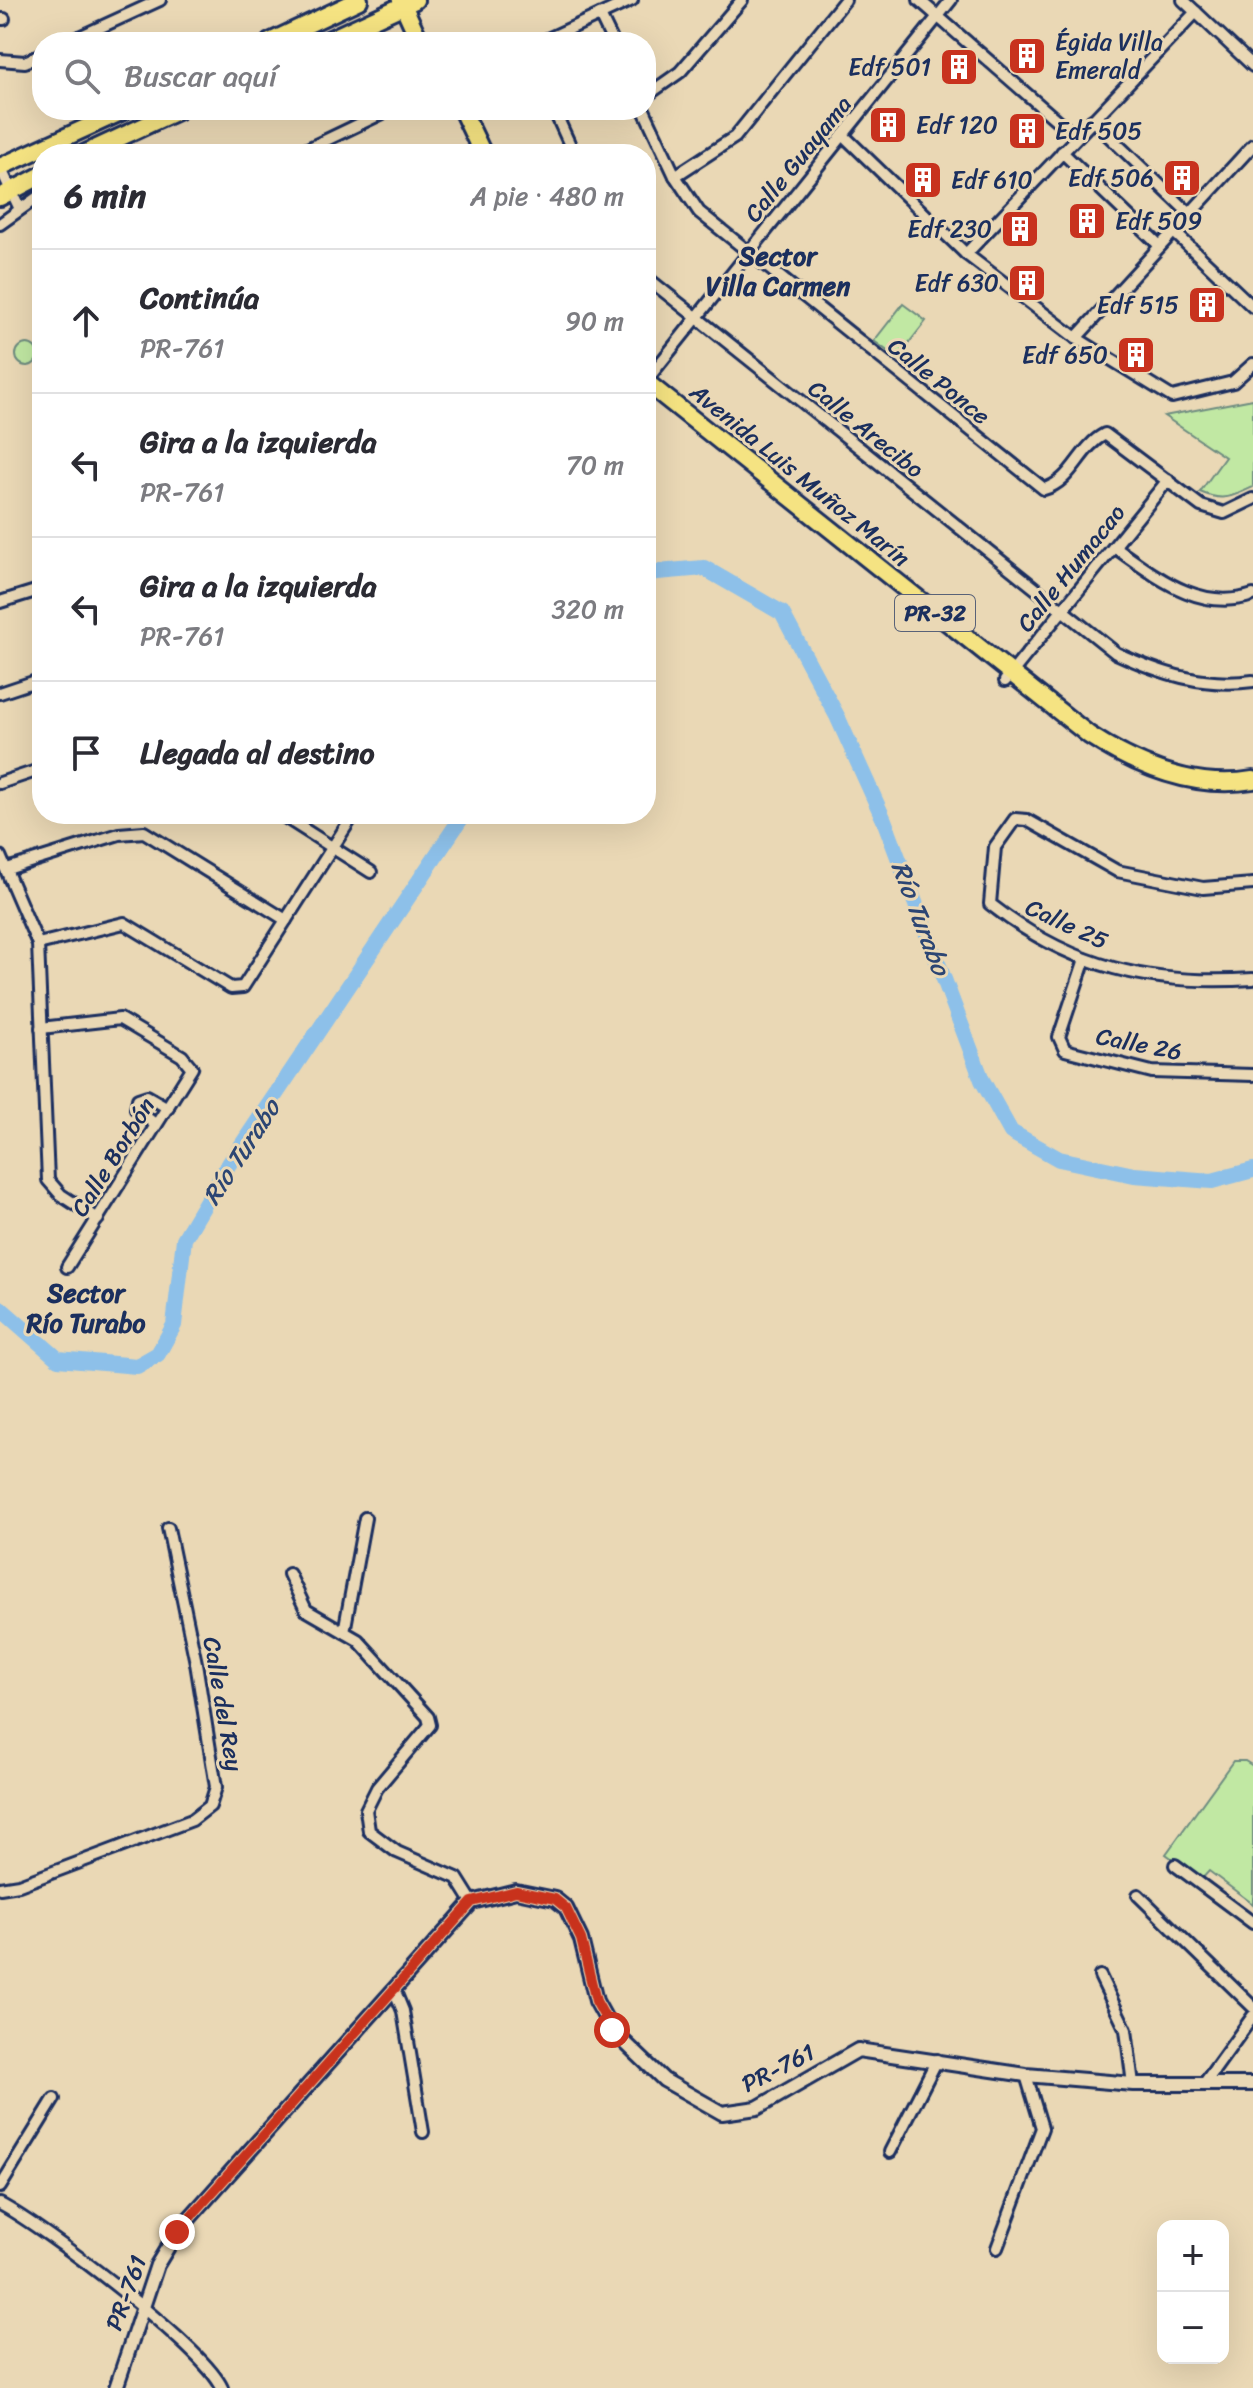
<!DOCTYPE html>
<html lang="es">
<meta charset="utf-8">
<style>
body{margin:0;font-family:Sriracha,sans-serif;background:#f2f2f3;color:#2b2b33}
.controls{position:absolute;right:24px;bottom:24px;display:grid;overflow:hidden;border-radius:16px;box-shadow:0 8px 32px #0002}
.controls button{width:72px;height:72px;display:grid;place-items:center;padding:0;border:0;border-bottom:2px solid #e1e1e2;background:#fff;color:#2b2b33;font:40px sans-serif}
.stop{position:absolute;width:24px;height:24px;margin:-18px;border:6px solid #c8321e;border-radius:50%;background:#fff}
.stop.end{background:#c8321e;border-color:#fff;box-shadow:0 2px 8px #0008}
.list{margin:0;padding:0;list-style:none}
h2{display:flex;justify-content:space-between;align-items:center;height:104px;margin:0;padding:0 32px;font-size:34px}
h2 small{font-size:26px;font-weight:400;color:#7c7c81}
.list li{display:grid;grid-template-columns:52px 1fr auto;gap:24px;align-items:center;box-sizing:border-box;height:144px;padding:0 32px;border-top:2px solid #e1e1e2}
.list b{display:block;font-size:30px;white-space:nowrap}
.list p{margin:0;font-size:26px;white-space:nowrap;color:#7c7c81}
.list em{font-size:26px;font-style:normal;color:#7c7c81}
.icon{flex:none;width:44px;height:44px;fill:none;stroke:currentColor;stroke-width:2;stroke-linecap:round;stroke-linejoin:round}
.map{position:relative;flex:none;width:1253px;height:2388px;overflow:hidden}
.search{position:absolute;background:#fff;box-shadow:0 8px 32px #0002;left:32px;top:32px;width:624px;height:88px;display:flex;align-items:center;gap:20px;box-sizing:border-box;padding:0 28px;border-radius:32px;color:#7c7c81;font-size:30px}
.panel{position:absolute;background:#fff;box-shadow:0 8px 32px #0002;left:32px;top:144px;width:624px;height:680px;border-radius:32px}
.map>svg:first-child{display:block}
</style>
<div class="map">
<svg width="1253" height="2388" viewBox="0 0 1253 2388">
<rect width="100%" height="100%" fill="#ead8b5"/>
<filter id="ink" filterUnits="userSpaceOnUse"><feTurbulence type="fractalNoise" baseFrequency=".0125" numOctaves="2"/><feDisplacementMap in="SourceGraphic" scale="16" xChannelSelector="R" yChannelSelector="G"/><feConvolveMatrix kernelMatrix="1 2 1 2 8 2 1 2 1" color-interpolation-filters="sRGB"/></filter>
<g filter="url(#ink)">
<g fill="#c1e8a3" stroke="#6e8c80" stroke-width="2">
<polygon points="903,304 926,321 897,358 874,341"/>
<circle cx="27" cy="355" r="11"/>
<path d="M1253 399V487C1232 497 1222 502 1200 492L1225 457 1164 416Z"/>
<polygon points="1233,1761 1245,1761 1253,1766 1253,1904 1209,1871 1201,1880 1166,1854"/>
</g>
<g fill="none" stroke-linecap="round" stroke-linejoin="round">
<g stroke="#8dc0e9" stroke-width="16">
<polyline points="646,573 704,568 782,613 837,716 884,820 982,1080 1011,1132 1059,1159 1134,1175 1212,1181 1253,1170"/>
<polyline points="0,1308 58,1359 137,1366 158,1354 174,1325 184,1239 223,1173 464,814"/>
</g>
<defs>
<g id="minor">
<polyline points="919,0 1076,137"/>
<polyline points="1183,0 1253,66"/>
<polyline points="600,15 613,42"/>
<polyline points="0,19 4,19"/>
<polyline points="68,42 160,0"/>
<polyline points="541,42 632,0"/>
<polyline points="0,60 25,62 42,54"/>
<polyline points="646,96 680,72 742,0"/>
<polyline points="554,110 574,154"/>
<path d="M644 110 675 176 699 212 1044 489C1073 481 1079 447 1105 434L1201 506 1224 513 1253 499"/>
<polyline points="1092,120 1190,214"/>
<polyline points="843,135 966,254 1076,338 1172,397 1233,382 1253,364"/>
<polyline points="1062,152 1160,246"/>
<polyline points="297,154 389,110"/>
<polyline points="0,167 20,209"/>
<polyline points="675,176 735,137 845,0"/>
<polyline points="0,224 42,194"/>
<polyline points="1174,232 1253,307"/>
<polyline points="966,254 1196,12"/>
<path d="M646 277 1116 653C1160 673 1203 688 1253 681"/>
<polyline points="1076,338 1253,145"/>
<polyline points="646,381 951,0"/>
<path d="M1114 547C1156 576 1199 613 1253 595"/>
<polyline points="0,602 42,589"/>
<polyline points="1005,681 1168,480"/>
<polyline points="0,693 42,679"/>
<polyline points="0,783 42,769"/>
<polyline points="280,814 371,872"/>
<polyline points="0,856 38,944 48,1180 61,1195 98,1219"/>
<polyline points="7,869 119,834 144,832 286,920"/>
<path d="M1253 884 1203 888 1117 871 1027 820 1015 819 995 847 990 904C1071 968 1152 986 1253 979"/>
<polyline points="38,944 124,923 231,988 243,987 354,814"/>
<polyline points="1085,959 1059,1037 1065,1050 1152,1072 1253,1075"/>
<polyline points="41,1028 120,1019 182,1056 192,1068 67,1267"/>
<polyline points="156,1125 136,1109 138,1099 147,1096 168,1108"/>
<polyline points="289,1574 306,1610 358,1640 428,1717 430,1725 377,1788 366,1810 369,1831 397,1852 457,1878 472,1902"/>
<polyline points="344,1632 365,1518"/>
<polyline points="1175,1865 1253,1923"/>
<polyline points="0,1888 19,1885 192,1820 210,1806 216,1787 196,1663 168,1528"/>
<polyline points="1138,1895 1253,2007"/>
<polyline points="1100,1976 1126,2030 1133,2084"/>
<polyline points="394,1989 403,2011 423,2132"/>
<polyline points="1204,2084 1253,2016"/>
<polyline points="890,2152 937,2060"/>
<polyline points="0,2187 54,2099"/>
<path d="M0 2204C44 2227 203 2347 222 2388"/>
<polyline points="997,2248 1042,2128 1026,2075"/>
</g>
<polyline id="tertiary" points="116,2388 157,2265 177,2232 472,1902 516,1891 555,1899 566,1908 581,1939 596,2001 612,2030 664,2080 722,2113 757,2108 858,2050 1026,2075 1133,2084 1253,2084"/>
<g id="primary">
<polyline points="401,0 420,42"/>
<polyline points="270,42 359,0"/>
<polyline points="324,42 415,0"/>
<polyline points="462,110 483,154"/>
<polyline points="84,154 179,110"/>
<polyline points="0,167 125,110"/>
<polyline points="0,197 42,175"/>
<path d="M646 382 1089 735C1137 766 1195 790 1253 780"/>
</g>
</defs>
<use href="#minor" stroke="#1b2f5e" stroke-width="16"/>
<use href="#tertiary" stroke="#1b2f5e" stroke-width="18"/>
<use href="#primary" stroke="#1b2f5e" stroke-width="22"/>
<use href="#minor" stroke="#ead8b5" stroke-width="10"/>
<use href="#tertiary" stroke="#ead8b5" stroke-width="12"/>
<use href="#primary" stroke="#f5e382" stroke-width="16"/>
</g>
</g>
<g fill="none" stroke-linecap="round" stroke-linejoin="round" filter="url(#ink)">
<polyline stroke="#c8321e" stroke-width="10" points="177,2232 472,1902 516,1891 555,1899 566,1908 581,1939 596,2001 612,2030"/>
</g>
<defs>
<symbol id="building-square" viewBox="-11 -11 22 22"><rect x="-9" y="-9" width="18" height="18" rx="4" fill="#c8321e" stroke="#ead8b5"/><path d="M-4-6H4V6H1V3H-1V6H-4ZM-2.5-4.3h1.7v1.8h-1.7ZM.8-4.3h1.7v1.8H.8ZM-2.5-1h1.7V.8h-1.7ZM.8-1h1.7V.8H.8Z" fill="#fff"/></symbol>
</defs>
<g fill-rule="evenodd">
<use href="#building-square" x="1005" y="34" width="44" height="44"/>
<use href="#building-square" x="937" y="45" width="44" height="44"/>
<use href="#building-square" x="866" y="103" width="44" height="44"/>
<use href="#building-square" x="1005" y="109" width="44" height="44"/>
<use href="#building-square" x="1160" y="156" width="44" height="44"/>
<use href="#building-square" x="901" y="158" width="44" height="44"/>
<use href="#building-square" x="1065" y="199" width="44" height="44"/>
<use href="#building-square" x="998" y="207" width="44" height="44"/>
<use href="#building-square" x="1005" y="261" width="44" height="44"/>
<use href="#building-square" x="1185" y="283" width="44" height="44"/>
<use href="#building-square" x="1114" y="333" width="44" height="44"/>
</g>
<g text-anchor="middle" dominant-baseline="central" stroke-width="6" stroke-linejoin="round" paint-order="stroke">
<rect fill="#ead8b5" stroke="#596278" stroke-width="2" x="895" y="595" width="80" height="36" rx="6"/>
<g font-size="22" font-weight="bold" fill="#1b2f5e">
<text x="935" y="613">PR-32</text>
</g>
<g font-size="24" fill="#1b2f5e" stroke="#ead8b5" text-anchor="end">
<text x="1055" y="42" text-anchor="start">Égida Villa<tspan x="1055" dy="28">Emerald</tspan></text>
<text x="931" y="67">Edf 501</text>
<text x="916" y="125" text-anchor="start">Edf 120</text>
<text x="1055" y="131" text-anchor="start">Edf 505</text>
<text x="1154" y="178">Edf 506</text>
<text x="951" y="180" text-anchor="start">Edf 610</text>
<text x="1115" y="221" text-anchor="start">Edf 509</text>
<text x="992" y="229">Edf 230</text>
<text x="999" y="283">Edf 630</text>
<text x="1179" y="305">Edf 515</text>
<text x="1108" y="355">Edf 650</text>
</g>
<g font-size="24" fill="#1b2f5e" stroke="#ead8b5">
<text transform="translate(798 159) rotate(-51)">Calle Guayama</text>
<text transform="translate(939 381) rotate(39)">Calle Ponce</text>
<text transform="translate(866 429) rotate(39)">Calle Arecibo</text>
<text transform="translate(800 475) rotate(39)">Avenida Luis Muñoz Marín</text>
<text transform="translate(1071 568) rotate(-51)">Calle Humacao</text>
<text transform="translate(1067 924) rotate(25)">Calle 25</text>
<text transform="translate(1139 1044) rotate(11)">Calle 26</text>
<text transform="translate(113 1157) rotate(-58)">Calle Borbón</text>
<text transform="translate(223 1704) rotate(80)">Calle del Rey</text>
<text transform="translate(778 2068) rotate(-27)">PR-761</text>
<text transform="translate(126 2293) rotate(-70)">PR-761</text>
</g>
<g font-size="26" font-weight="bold" fill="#1b2f5e" stroke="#ead8b5">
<text x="778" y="256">Sector<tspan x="778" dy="30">Villa Carmen</tspan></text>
<text x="86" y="1293">Sector<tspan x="86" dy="30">Río Turabo</tspan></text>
</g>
<g font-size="26" font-style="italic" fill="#2c4573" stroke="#ead8b5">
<text transform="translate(921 918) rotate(69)">Río Turabo</text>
<text transform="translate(241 1152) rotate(-57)">Río Turabo</text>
</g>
</g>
</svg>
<div class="controls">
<button>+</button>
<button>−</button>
</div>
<div class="stop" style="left:612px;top:2030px"></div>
<div class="stop end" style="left:177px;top:2232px"></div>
<div class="search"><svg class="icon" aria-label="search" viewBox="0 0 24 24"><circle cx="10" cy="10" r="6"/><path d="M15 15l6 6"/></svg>Buscar aquí</div>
<section class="panel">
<h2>6 min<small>A pie · 480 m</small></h2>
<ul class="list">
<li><svg class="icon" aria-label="ahead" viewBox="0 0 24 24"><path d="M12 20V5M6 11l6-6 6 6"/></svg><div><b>Continúa</b><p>PR-761</p></div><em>90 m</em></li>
<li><svg class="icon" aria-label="left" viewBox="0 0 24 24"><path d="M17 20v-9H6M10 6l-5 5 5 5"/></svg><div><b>Gira a la izquierda</b><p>PR-761</p></div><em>70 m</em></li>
<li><svg class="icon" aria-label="left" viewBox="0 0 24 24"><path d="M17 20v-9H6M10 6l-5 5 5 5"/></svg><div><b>Gira a la izquierda</b><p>PR-761</p></div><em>320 m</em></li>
<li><svg class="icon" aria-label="arrive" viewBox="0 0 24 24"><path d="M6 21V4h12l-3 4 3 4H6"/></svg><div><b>Llegada al destino</b></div></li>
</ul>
</section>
</div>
